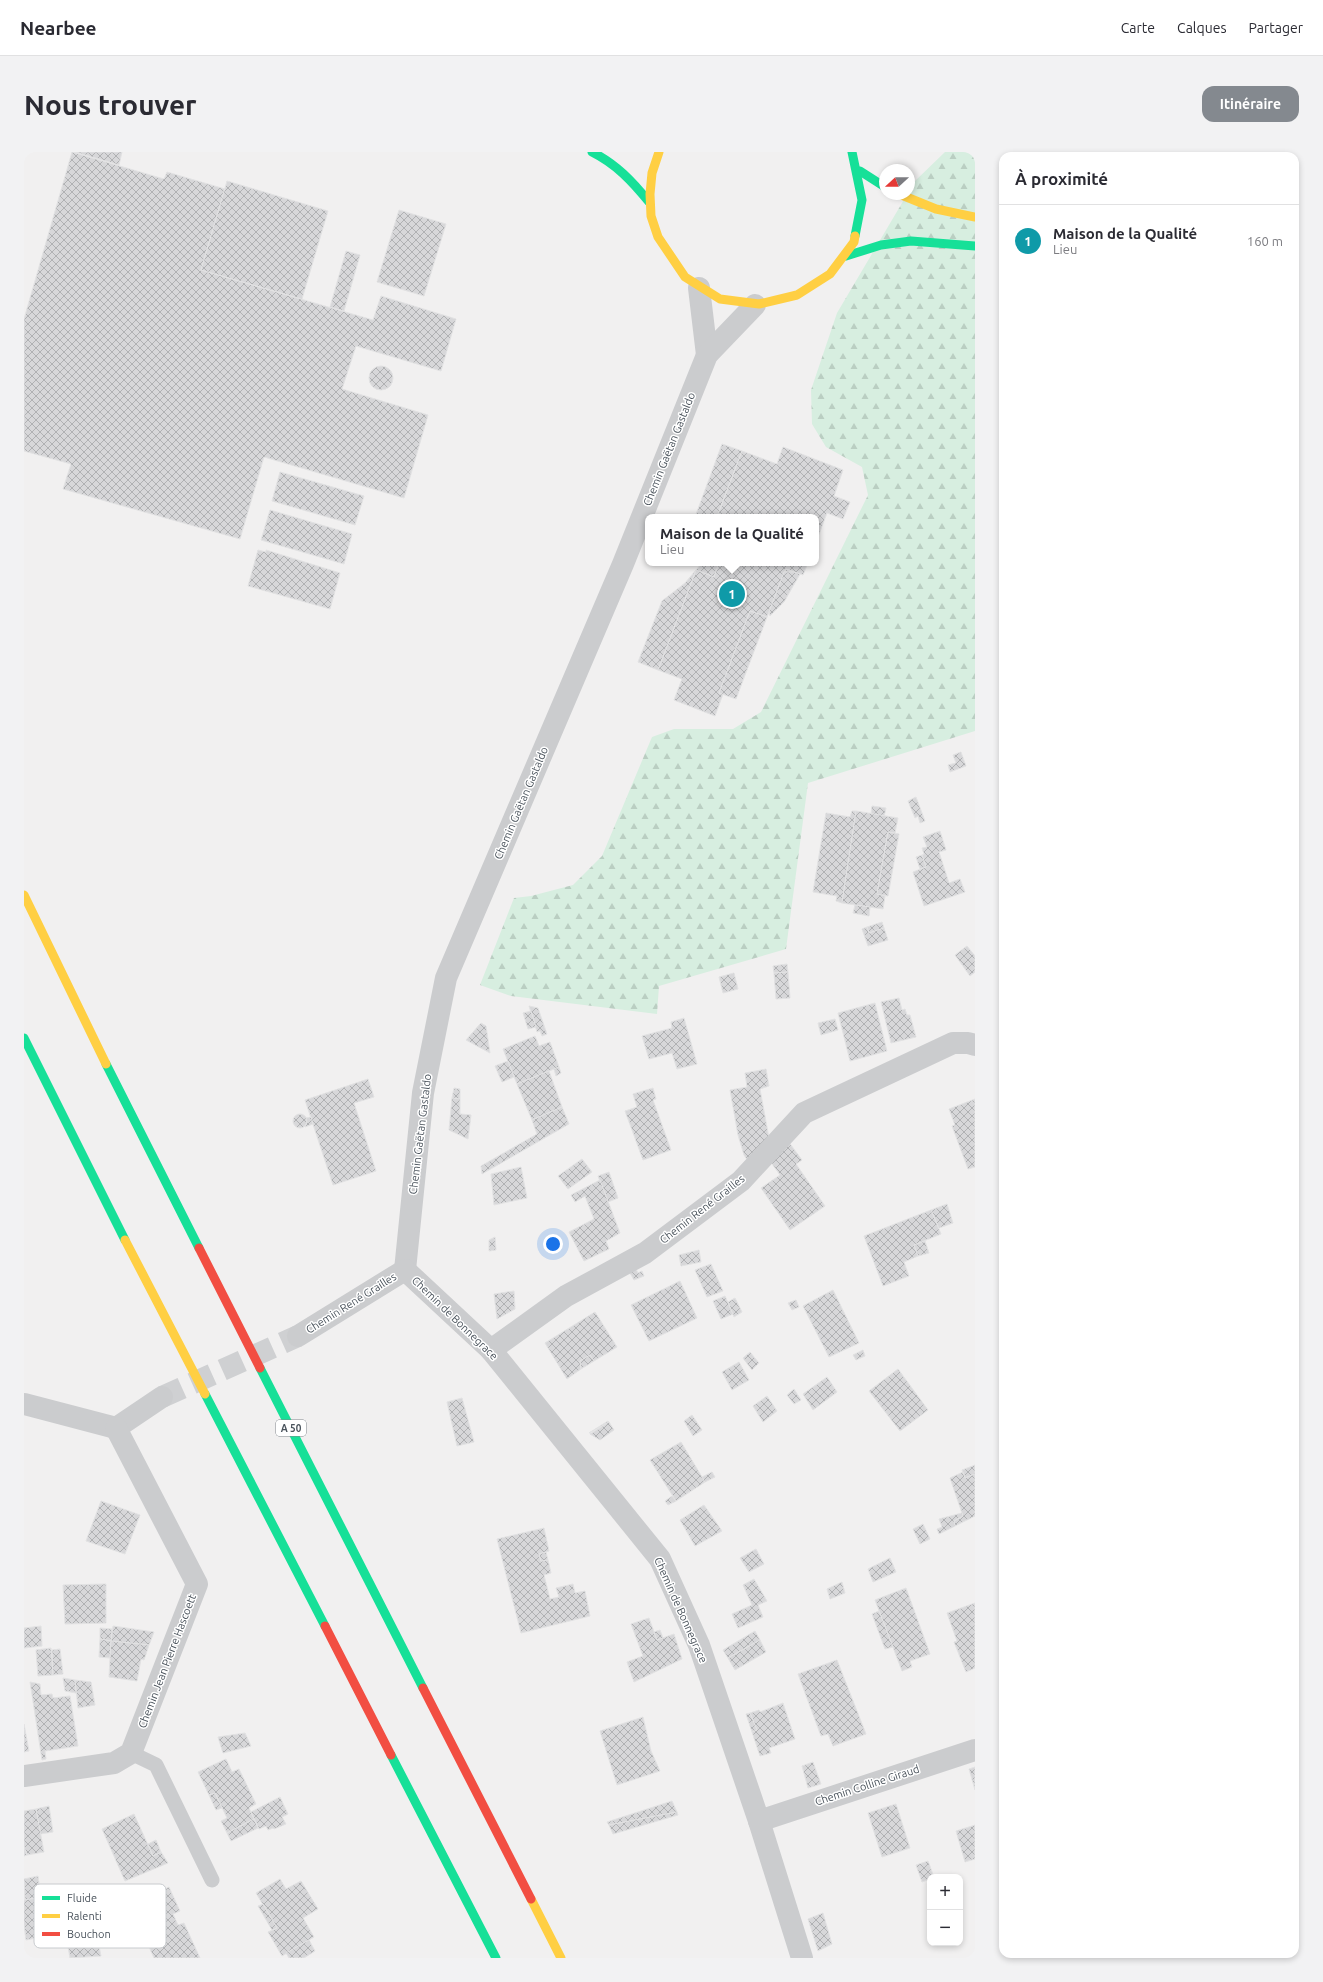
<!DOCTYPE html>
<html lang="fr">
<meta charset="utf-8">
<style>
body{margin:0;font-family:Ubuntu,sans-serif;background:#f2f2f3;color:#2b2b33}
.controls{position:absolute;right:12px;bottom:12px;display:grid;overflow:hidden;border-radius:8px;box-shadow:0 2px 6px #0003}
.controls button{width:36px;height:36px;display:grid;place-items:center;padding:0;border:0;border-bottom:1px solid #e1e1e2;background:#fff;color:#2b2b33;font:20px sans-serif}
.compass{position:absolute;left:855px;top:12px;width:36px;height:36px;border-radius:50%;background:#fff;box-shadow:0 2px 6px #0003;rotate:249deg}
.you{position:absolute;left:529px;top:1092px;width:14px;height:14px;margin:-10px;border:3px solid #fff;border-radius:50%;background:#1a73e8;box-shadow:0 0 0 6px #1a73e833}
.badge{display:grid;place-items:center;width:26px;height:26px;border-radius:50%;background:#84898f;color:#fff;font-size:13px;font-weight:700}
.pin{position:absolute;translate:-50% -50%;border:2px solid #fff;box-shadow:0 1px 4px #0006}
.popup{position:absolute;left:621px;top:362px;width:174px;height:52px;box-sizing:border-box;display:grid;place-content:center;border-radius:8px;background:#fff;filter:drop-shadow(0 1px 3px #0005);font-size:13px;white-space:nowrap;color:#7c7c81}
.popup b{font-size:15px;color:#2b2b33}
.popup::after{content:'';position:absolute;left:50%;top:100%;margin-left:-8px;border:8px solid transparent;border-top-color:#fff}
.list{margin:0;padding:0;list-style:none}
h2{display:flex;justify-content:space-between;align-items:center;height:52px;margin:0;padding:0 16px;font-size:17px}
h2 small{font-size:13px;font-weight:400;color:#7c7c81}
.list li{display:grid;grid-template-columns:26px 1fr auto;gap:12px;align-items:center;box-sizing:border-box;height:72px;padding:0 16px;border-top:1px solid #e1e1e2}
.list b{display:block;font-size:15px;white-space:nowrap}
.list p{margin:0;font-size:13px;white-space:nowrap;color:#7c7c81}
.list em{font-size:13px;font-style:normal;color:#7c7c81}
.map{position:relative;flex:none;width:951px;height:1806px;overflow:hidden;border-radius:12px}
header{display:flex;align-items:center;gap:24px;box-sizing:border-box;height:56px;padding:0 20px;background:#fff;border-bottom:1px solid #e1e1e2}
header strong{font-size:19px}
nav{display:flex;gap:22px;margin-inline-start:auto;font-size:14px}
.intro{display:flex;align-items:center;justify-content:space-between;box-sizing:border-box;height:96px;padding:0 24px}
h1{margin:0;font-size:28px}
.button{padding:10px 18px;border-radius:12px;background:#84898f;color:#fff;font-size:14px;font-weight:700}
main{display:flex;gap:24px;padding:0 24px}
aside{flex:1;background:#fff;border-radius:12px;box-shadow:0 2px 6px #0003}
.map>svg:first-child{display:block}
</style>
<header>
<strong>Nearbee</strong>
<nav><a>Carte</a><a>Calques</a><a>Partager</a></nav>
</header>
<div class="intro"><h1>Nous trouver</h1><a class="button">Itinéraire</a></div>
<main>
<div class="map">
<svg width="951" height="1806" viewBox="0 0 951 1806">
<defs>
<pattern id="forest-firs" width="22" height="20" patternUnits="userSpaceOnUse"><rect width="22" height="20" fill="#d7eee0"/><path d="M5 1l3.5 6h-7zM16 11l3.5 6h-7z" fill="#bacec2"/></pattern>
<pattern id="building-cross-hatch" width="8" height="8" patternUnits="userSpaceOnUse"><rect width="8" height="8" fill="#d7d7d9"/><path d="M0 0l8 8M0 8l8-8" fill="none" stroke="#b0b1b3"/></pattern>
</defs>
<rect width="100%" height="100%" fill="#f1f0f0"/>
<polygon fill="url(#forest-firs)" points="921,0 951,0 951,579 784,631 762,797 635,834 633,862 487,844 456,833 490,746 507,744 549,733 578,704 628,585 650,577 709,577 737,560 844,343 838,315 802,295 788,272 787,238 813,161 891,29"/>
<g fill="url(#building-cross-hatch)" stroke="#e2e2e3">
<polygon points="48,0 140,27 143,20 201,37 177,118 349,168 357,144 432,167 417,219 332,194 318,237 404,263 380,346 240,305 216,387 39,337 47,312 0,299 0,167"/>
<polygon points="51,0 98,0 95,13"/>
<polygon points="203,29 304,59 278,147 177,118"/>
<polygon points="375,58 422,72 400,144 353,130"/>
<polygon points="322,99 336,103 320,159 306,155"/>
<circle cx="357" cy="226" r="12"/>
<polygon points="698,292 718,299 693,365 671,365"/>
<polygon points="759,295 819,318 810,344 826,350 819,367 803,361 792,390 792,365 693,365 718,299 753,312"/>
<polygon points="256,320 340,344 331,373 248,349"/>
<polygon points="246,358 328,382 320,412 237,388"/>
<polygon points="234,398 242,400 242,398 316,421 306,457 224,434"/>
<polygon points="678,411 695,411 690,425 672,418"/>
<polygon points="695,411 784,411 779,423 762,417 743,465 726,459 695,541 699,542 691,564 650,548 658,527 634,518 672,418 690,425"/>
<polygon points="762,417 770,420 760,420"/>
<polygon points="672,418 634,518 614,510 638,449 661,431"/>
<polygon points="760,420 770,420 776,422 760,450 746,464 745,460"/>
<polygon points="726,459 743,465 712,547 695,541"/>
<polygon points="937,600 942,614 926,620 924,613 932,611 929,603"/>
<polygon points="892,645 901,669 896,671 894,664 891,666 884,649"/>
<polygon points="848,654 862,656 860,665 847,662"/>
<polygon points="828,659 832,659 818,751 812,749 813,744 789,740 802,661 826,665"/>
<polygon points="832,659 874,666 871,681 864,680 853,742 861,744 859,757 818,751"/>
<polygon points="916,679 922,698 915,700 925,731 936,727 941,740 900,754 889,720 902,715 898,703 900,702 898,696 903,695 899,685"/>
<polygon points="864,680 875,682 864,744 853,742"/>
<polygon points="898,703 902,715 896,717 892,705"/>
<polygon points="831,753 846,755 845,764 829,761"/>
<polygon points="858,770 860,776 845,781 843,775"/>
<polygon points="843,775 845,781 860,776 864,788 844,794 838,777"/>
<polygon points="943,794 951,804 951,820 946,824 931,803"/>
<polygon points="763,812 764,820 750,821 749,814"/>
<polygon points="764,820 766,846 752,847 750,821"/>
<polygon points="710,821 714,837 699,841 695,825"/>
<polygon points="875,846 878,858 881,857 883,863 886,863 892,885 867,891 857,850"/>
<polygon points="851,851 863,899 826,909 814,861"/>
<polygon points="505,854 514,856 523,882 518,884 516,879 513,880"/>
<polygon points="507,859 512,875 504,877 499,861"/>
<polygon points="660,866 673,912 653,917 648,901 625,907 618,884 648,876 647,870"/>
<polygon points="811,867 814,878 797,883 794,871"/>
<polygon points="457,871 462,874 466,901 442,888"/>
<polygon points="511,884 515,894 526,890 535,915 493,932 479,897"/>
<polygon points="484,909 490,925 478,930 471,914"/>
<polygon points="535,915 537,921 532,924 530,917"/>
<polygon points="742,917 745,934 736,937 745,986 724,1009 720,1003 714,983 706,938 723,935 721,921"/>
<polygon points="525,919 538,955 508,968 493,932"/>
<polygon points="344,927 350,945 330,951 352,1019 309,1033 281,948"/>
<polygon points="430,936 436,937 436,947 428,946"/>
<polygon points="629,936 632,947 629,948 647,998 619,1008 601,959 613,955 609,942"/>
<polygon points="428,946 436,947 436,962 447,963 444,987 425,978"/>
<polygon points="951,947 951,1015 944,1017 928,974 931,973 925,957"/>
<polygon points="538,955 545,972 458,1022 457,1014 513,982 508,968"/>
<circle cx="276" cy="969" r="7"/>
<polygon points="287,965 289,972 281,975 283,970 282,966"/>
<polygon points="764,989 778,1008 772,1012 801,1054 766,1078 737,1036 756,1023 746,1009"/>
<polygon points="558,1007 568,1020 544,1037 534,1024"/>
<polygon points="497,1015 503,1046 470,1053 467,1022"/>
<polygon points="585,1020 594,1046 584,1050 574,1024"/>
<polygon points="576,1028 596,1081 582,1089 585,1097 560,1109 545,1080 570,1067 561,1044 551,1050 547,1043"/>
<polygon points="923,1052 929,1071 915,1076 907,1058"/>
<polygon points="907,1058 917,1082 890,1093 894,1104 880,1110 885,1124 859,1134 840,1084"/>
<polygon points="471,1085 472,1098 465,1099 465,1088"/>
<polygon points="901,1089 905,1101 894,1104 890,1093"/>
<polygon points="675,1098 677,1110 657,1114 655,1103"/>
<polygon points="687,1112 699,1139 683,1145 671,1118"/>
<polygon points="612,1117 614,1121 618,1119 620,1124 610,1128 606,1121"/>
<polygon points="656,1129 673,1166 625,1189 607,1153"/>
<polygon points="809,1138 835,1191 805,1205 779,1154"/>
<polygon points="490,1139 491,1157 473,1167 470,1142"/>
<polygon points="701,1144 709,1162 697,1167 689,1149"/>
<polygon points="711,1146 718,1160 710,1165 704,1150"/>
<polygon points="772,1148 775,1155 768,1158 764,1151"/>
<polygon points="571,1160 593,1195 570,1209 566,1203 556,1209 557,1217 543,1227 521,1191"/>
<polygon points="839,1198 841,1204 832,1208 829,1203"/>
<polygon points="726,1200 735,1211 728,1218 719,1206"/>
<polygon points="566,1203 570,1209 557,1217 556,1209"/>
<polygon points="715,1210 725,1228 708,1238 698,1220"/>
<polygon points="874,1217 904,1258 876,1279 845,1239"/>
<polygon points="803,1225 813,1240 789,1258 779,1242"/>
<polygon points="770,1237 777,1248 770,1252 763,1243"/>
<polygon points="743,1244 753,1259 739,1270 729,1254"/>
<polygon points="438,1246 450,1290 433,1294 423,1250"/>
<polygon points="668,1263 678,1278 669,1284 660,1269"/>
<polygon points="584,1269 585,1270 565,1281"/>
<polygon points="585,1270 590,1278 576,1288 566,1282"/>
<polygon points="657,1290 681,1330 652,1349 626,1308"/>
<polygon points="951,1313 951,1322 941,1326 938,1318"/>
<polygon points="688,1320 691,1325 681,1330 678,1325"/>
<polygon points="939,1320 941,1326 951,1322 951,1364 931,1374 930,1369 939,1364 926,1326"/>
<polygon points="648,1344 652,1349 644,1353 641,1349"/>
<polygon points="77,1349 116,1363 101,1402 62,1389"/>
<polygon points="680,1353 698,1379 671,1394 656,1368"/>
<polygon points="938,1361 939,1364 930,1369 931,1374 915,1382 913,1377 918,1375 915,1367"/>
<polygon points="899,1372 906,1387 896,1392 889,1377"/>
<polygon points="520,1376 525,1399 515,1402 517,1409 524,1408 527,1421 520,1423 526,1447 535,1445 532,1436 549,1432 551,1441 561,1439 566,1464 497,1481 473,1387"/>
<polygon points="732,1397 740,1412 725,1420 716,1406"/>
<polygon points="522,1400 524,1408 517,1409 515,1402"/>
<polygon points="866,1406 872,1420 849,1430 844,1417"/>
<polygon points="730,1427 743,1449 734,1453 739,1465 714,1476 708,1462 728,1453 719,1433"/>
<polygon points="818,1430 821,1441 806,1447 803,1437"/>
<polygon points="82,1432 82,1471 41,1472 39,1433"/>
<polygon points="882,1436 906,1502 886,1509 888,1515 878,1519 851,1448"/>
<polygon points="951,1451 951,1516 942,1520 930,1490 933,1489 923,1461"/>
<polygon points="855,1459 869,1495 861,1497 848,1462"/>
<polygon points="625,1466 633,1488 650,1482 658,1507 610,1530 603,1510 619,1504 607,1472"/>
<polygon points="17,1474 18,1494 0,1496 0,1476"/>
<polygon points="89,1474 130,1480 125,1493 87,1489"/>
<polygon points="76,1476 88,1477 87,1489 76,1487"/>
<polygon points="636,1478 639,1486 633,1488 630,1480"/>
<polygon points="731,1479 736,1488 704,1506 699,1498"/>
<polygon points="76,1487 87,1489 86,1506 75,1505"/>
<polygon points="736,1488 742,1500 711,1518 704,1506"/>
<polygon points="87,1489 125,1493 120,1508 117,1507 113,1529 85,1525"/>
<polygon points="27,1496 29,1523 14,1524 12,1498"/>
<polygon points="36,1497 39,1522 29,1523 28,1498"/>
<polygon points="813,1508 842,1582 809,1594 804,1582 797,1584 774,1522"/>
<polygon points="39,1526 51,1528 52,1541 41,1539"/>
<polygon points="51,1528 67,1530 71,1553 54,1556"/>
<polygon points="6,1530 16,1532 17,1543 28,1542 29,1546 46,1544 54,1594 21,1599 22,1607 18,1608"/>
<polygon points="759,1551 771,1587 745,1596 747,1601 736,1604 728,1580 733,1578 726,1561 735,1558 736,1560"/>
<polygon points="726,1561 733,1578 728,1580 722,1562"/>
<polygon points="619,1565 627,1599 636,1619 593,1633 576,1579"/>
<polygon points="0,1572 5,1599 0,1600"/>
<polygon points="221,1581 227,1594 199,1601 194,1585"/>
<polygon points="202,1607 208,1620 215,1617 232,1652 225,1656 230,1667 203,1681 197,1669 203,1666 191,1641 185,1643 174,1620"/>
<polygon points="789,1610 797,1632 784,1636 778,1614"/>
<polygon points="951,1615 951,1638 945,1617"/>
<polygon points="191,1641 198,1656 192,1658 185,1643"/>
<polygon points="256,1645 264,1662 258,1665 262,1672 250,1677 249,1676 244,1678 242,1674 235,1677 227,1660"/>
<polygon points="648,1649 653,1660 585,1673 583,1670"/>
<polygon points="872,1652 886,1696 858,1705 844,1661"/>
<polygon points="25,1654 29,1680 16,1682 12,1657"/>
<polygon points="12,1657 20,1700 3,1703 0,1695 0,1659"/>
<polygon points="653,1660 654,1663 589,1682 585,1673"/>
<polygon points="110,1662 129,1704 137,1700 144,1711 101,1729 78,1677"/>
<polygon points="230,1667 234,1676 207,1689 203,1681"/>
<polygon points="951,1673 951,1707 941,1710 932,1679"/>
<polygon points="132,1688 137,1700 129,1704 124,1692"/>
<polygon points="0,1695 3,1703 0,1704"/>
<polygon points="904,1709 910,1725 906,1725 906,1727 898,1730 892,1713"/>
<polygon points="14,1724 17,1745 1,1748 0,1727"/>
<polygon points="256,1727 262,1737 277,1729 294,1757 279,1766 290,1785 258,1804 244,1780 253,1776 232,1741"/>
<polygon points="145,1735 156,1759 149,1762 154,1773 160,1771 176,1806 130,1806 116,1775 123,1772 113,1750"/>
<polygon points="62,1738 68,1771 33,1777 34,1782 2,1788 0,1773 0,1748"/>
<polygon points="239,1752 253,1776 248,1778 234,1754"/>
<polygon points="799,1761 808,1792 794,1799 784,1767"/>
<polygon points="285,1788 291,1799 280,1806 265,1806 262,1801"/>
<polygon points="74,1789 77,1804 46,1806 44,1795"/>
</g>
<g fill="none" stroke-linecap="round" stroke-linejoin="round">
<polyline stroke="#cfd0d2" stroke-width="22" stroke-dasharray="22 11" stroke-linecap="butt" points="138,1245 274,1184"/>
<polyline stroke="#cbccce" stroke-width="15" points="107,1601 132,1613 188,1728"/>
<g stroke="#cbccce" stroke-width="22">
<polyline points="675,136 683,203"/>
<polyline points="381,1118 399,941 422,826 599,412 683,203 731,153"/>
<polyline points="381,1118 467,1198 636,1407 675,1493 735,1669 778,1806"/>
<polyline points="274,1184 381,1118"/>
<polyline points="467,1198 542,1144 621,1101 717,1029 780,961 929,891 944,891 951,893"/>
<polyline points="0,1252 92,1276 138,1245"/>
<polyline points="0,1624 90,1611 107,1601 173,1432 92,1276"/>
<polyline points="735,1669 951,1598"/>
</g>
<g stroke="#16e098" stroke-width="9">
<path d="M568 0C592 12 608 29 625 50"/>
<polyline points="828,0 838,48 831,84"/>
<polyline points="836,19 861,35"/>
<polyline points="822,104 857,93 887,89 951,94"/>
<polyline points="0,886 101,1088"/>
<polyline points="82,912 175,1096"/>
<polyline points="236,1216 399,1536"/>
<polyline points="181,1242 301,1474"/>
<polyline points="367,1603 472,1806"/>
</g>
<g stroke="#ffcf43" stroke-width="9">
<polyline points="635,0 628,21 626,42 627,64 634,85 661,125 696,147 735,152 773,143 806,122 830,90 831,84"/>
<polyline points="875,42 912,57 951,65"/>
<polyline points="0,743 82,912"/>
<polyline points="101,1088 181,1242"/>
<polyline points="507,1747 537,1806"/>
</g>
<g stroke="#f24e42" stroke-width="9">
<polyline points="175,1096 236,1216"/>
<polyline points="301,1474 367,1603"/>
<polyline points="399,1536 507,1747"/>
</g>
</g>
<g text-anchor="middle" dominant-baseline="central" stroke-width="3" stroke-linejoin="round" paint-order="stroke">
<rect fill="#fff" stroke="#80868c" stroke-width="1" x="252" y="1268" width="30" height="16" rx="3"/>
<g font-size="10" font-weight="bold" fill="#49525b">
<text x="267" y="1276">A 50</text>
</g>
<g font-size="11" fill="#49525b" stroke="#fff">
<text transform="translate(645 297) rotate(-68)">Chemin Gaëtan Gastaldo</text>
<text transform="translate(497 651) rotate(-67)">Chemin Gaëtan Gastaldo</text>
<text transform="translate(396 982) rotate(-83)">Chemin Gaëtan Gastaldo</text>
<text transform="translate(678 1057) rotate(-38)">Chemin René Grailles</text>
<text transform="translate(327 1151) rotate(-32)">Chemin René Grailles</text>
<text transform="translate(431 1166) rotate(44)">Chemin de Bonnegrace</text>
<text transform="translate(657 1458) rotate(66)">Chemin de Bonnegrace</text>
<text transform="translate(143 1509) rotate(-69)">Chemin Jean Pierre Hascoett</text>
<text transform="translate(843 1633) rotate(-18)">Chemin Colline Giraud</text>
</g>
</g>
<rect x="10" y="1732" width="132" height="64" rx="6" fill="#fff" stroke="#c8cbce" stroke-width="1"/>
<rect x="18" y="1744" width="18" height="4" fill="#16e098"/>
<rect x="18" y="1762" width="18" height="4" fill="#ffcf43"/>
<rect x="18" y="1780" width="18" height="4" fill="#f24e42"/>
<g font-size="11" fill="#49525b">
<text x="43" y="1750">Fluide</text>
<text x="43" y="1768">Ralenti</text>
<text x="43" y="1786">Bouchon</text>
</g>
</svg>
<div class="controls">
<button>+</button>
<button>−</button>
</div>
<svg class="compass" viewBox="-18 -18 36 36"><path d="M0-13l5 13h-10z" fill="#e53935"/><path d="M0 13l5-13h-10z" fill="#7c7c81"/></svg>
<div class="you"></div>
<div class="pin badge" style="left:708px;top:442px;background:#0f9aa8">1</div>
<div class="popup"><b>Maison de la Qualité</b>Lieu</div>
</div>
<aside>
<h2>À proximité<small></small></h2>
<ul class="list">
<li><span class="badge" style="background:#0f9aa8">1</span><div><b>Maison de la Qualité</b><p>Lieu</p></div><em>160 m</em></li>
</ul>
</aside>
</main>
